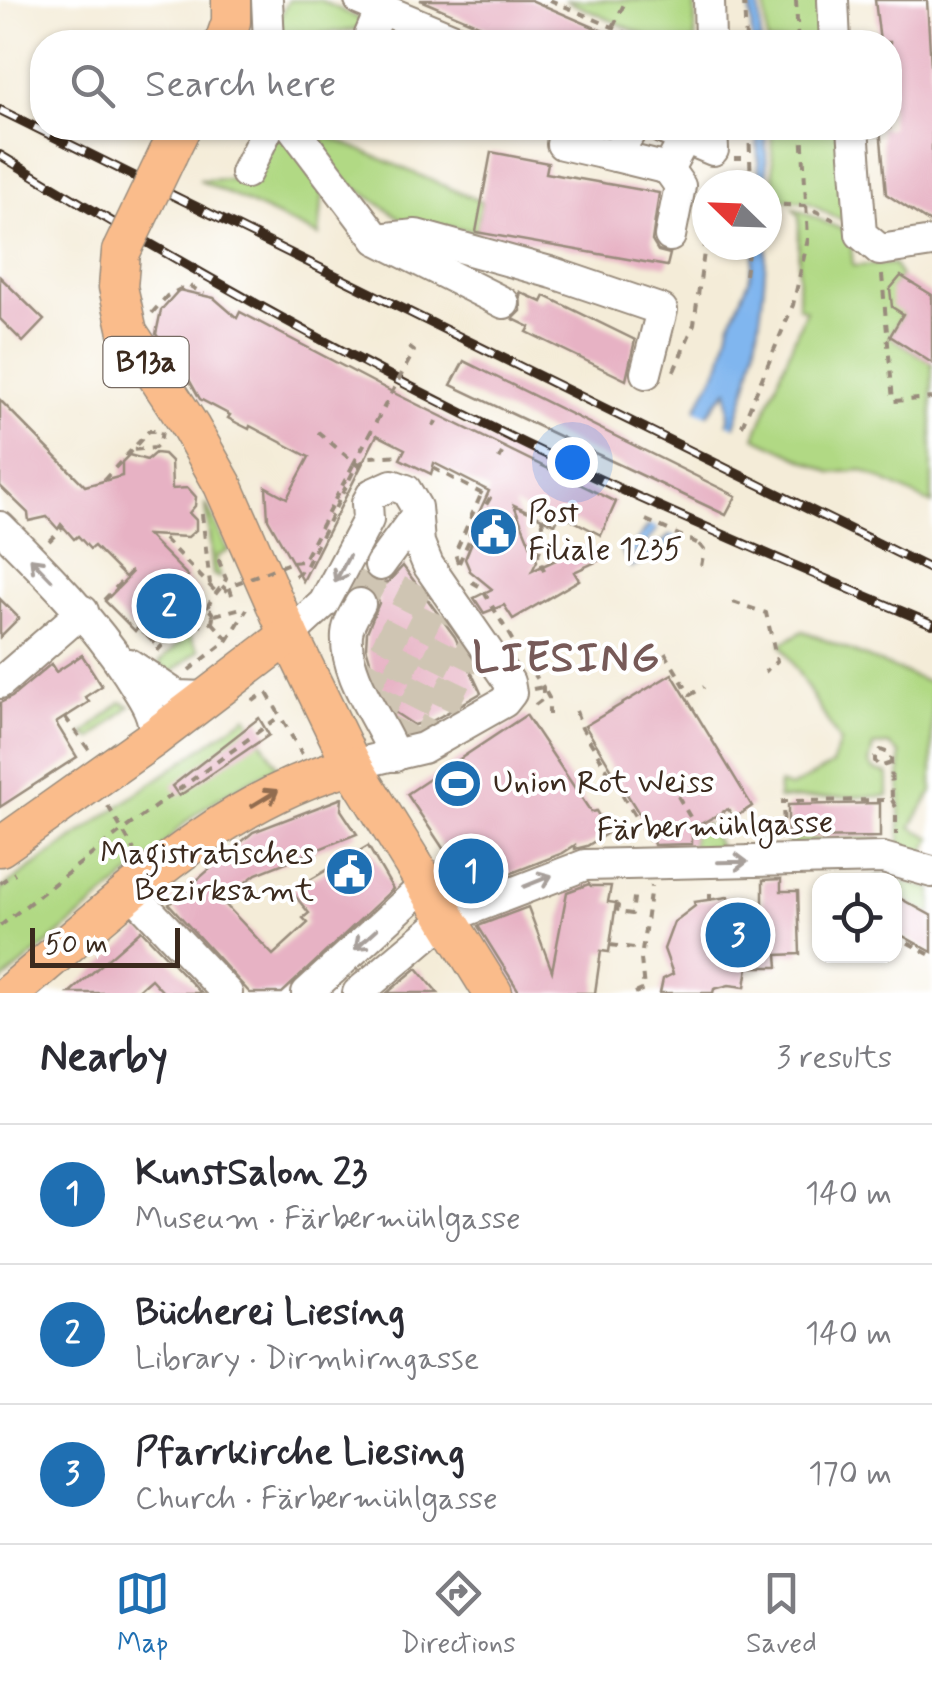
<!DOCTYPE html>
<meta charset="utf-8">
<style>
body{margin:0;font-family:Mynerve,sans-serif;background:#f2f2f3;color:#2b2b33}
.controls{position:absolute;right:30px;bottom:30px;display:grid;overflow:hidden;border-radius:20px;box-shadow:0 2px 8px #0004}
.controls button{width:90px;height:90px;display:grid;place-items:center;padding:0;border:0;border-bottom:2px solid #e1e1e2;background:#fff;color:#2b2b33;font:50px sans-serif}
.compass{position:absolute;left:692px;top:170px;width:90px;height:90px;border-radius:50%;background:#fff;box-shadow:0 2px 8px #0004;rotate:293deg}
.scale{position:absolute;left:30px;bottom:25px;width:150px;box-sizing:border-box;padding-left:10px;border:5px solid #3b2a1e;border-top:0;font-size:28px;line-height:35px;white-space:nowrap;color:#3b2a1e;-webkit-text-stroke:8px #fff;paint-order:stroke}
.you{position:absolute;left:572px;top:462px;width:35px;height:35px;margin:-25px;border:8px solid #fff;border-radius:50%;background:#1a73e8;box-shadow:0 0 0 15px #1a73e833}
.badge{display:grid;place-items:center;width:65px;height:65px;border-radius:50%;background:#1f6fb2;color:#fff;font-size:32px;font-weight:700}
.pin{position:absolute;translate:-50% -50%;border:5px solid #fff;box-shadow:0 2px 10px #0006}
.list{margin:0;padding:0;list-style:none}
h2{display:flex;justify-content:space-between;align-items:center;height:130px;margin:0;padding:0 40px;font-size:42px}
h2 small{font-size:32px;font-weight:400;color:#7c7c81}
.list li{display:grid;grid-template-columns:65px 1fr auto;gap:30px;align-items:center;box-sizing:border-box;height:140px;padding:0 40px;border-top:2px solid #e1e1e2}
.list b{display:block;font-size:38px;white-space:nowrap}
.list p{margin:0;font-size:32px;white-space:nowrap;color:#7c7c81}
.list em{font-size:32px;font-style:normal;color:#7c7c81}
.icon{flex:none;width:55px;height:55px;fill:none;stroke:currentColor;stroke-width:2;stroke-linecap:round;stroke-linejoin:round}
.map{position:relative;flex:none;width:932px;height:993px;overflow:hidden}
.search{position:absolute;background:#fff;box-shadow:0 2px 8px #0004;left:30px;right:30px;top:30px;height:110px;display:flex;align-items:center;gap:25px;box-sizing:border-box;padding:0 35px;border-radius:40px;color:#7c7c81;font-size:38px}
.sheet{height:550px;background:#fff}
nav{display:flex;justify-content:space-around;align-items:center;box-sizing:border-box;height:140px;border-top:2px solid #e1e1e2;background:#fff;font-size:28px;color:#7c7c81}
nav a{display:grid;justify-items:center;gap:5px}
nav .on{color:#1f6fb2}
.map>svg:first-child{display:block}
</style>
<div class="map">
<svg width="932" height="993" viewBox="0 0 932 993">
<rect width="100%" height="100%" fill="#fff"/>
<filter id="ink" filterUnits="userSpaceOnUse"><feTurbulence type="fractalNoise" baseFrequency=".01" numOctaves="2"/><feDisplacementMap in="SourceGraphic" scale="20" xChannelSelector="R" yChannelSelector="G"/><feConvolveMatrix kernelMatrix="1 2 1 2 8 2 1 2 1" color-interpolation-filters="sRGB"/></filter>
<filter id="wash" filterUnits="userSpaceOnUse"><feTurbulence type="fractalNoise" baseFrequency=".0048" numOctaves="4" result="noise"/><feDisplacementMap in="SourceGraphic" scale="40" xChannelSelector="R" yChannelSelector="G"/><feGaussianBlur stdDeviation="2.25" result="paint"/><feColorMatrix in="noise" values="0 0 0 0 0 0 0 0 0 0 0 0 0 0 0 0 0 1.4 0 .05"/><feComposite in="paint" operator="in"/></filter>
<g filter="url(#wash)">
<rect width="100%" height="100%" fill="#f4ecd8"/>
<g fill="#b1d984" stroke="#768251" stroke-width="2.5">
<path d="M289 0H320L364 21 361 28C348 33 333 30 319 35 299 42 301 42 278 42L281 15Z"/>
<polygon points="565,0 695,0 695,42 660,42"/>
<polygon points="765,0 825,0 827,42 767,42"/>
<polygon points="277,128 324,182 319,236 199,180 234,179"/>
<polygon points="304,128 325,128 323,134 482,202 477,231 406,222 338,176"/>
<polygon points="771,128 847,128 848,221 834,217 809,203 774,198"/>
<polygon points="793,208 850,233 853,266 893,264 901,276 891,289 903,314 890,336 932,363 932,504 862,470 832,473 755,437 806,310 798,307 799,216"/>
<polygon points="206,504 228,551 216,557 220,578 213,575"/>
<polygon points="803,631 932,684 932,792 911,827 932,838 923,853 900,847 900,754 889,745 873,746 869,764 874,770 888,774 888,796 778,799 779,784 790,788 832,765 840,742 781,644"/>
<polygon points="188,634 199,650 169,675 159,663"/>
<polygon points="630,699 720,847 692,848 692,835 614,709"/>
<polygon points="121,702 130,706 92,739 83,735"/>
<path d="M247 716 278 767C236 787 187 812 160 850L0 983V890Z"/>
<polygon points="880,837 880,845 788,846 788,838"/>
<polygon points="877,876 932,889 932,916 895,895 894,881 873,881"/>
</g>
<g fill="#80b6ef" stroke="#5e7086" stroke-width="2.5">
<polygon points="750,0 759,0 761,42 752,42"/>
<path d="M756 128H765C771 238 767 342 728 446 709 498 686 547 631 568L629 564 663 542 676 530 696 502 729 419 728 390C721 397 713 406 708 414 682 457 673 535 626 559L621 550 636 542 649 525 697 407 721 363 731 321 749 280 756 245H767V185H760Z"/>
</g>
<g fill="#f4ecd8">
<polygon points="693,409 712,417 662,530 645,522"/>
<polygon points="722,422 740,429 718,486 684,540 667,532 691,499"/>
</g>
<g id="blocks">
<g fill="#e7b2c4">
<polygon points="420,0 531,0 628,42 518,42"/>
<polygon points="875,0 927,0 932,83 932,224 886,194 880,128 890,128 890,42 880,42"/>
<polygon points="491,152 548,163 546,173 659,193 652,241 658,251 670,254 667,266 476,232"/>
<polygon points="901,276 932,295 932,363 890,336 903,314 892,307 890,289"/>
<polygon points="0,277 44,320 23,342 0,319"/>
<polygon points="179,290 214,298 237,318 240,312 398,395 616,502 601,535 560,514 555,524 514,505 537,561 532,571 590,544 598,561 574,572 579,580 513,619 504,605 484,613 474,598 492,589 470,571 465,559 474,537 469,534 489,491 434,463 431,474 400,459 405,449 377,435 303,581 268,519 266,487 287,498 309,457 250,426 249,429 237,423 228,418 230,415 200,399 182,367 176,365 156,334 161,310"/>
<polygon points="520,292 542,302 545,296 635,340 626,380 527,332 530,327 513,319 521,311"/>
<polygon points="464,361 736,496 726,515 451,385"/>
<polygon points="0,400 85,486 122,476 122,462 129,455 147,460 155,453 164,454 171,461 172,489 188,488 196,497 195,506 189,513 196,520 196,530 188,537 147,535 188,576 185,579 201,595 154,643 138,627 135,631 105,601 127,579 94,546 90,549 78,536 74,539 61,524 58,529 47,517 29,521 28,513 0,486"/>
<polygon points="403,566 455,637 481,693 434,720 414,725 394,712 374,674 366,647 367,632 379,603 376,594 366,587 369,580 379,584 388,582"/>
<polygon points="0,599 19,618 0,637"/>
<polygon points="82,655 102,686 85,697 89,702 56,723 77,757 0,807 0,703 12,697 51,664 56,672"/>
<polygon points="672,674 752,806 734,818 728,809 692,829 692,844 654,845 651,833 585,726"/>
<polygon points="526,715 591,812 596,811 609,832 587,846 575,849 575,845 563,853 470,889 407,794"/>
<polygon points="259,718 269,735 179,796 172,786"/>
<polygon points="342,798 341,810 357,834 256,874 222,901 273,955 308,923 303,918 309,913 291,891 368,846 393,889 282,993 250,993 169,904 253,832"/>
<polygon points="880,803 880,837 788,838 788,805"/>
<polygon points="781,879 781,891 798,891 800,954 777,955 778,967 748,967 745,987 729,985 714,989 713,993 660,993 663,979 673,974 664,949 674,922 695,906 694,902 728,897 730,904 763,926 763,880"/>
<polygon points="589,884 591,886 611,886 608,902 616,903 609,952 601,951 595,993 520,993 478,926 528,907 552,971 567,892"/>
<polygon points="894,895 932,916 932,952 894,931"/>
<polygon points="141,930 201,993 164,993 151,979 135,993 69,993"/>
<polygon points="417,968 438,993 387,993"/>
</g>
</g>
</g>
<g filter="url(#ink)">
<use href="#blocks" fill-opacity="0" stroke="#988b7b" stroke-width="2.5"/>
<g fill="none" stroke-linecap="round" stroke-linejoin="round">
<g stroke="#cfc5b3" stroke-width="30" stroke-dasharray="30 15" stroke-linecap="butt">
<polyline points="360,604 380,565"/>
<polyline points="364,691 428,565"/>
<polyline points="377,717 442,586"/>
<polyline points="423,748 477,637"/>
<polyline points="393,749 461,614"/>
</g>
<defs>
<g id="minor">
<polyline points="267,0 269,42"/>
<polyline points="360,0 461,42"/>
<polyline points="709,0 710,42"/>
<polyline points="833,0 835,42"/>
<polyline points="367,42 381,9"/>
<polyline points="293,128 377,239 504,303"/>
<polyline points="633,128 615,156 668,169 685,138"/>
<polyline points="661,128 713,150 712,128"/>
<polyline points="853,128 861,234 880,250 932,242"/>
<polyline points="562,144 615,156"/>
<polyline points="668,169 680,186 670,236"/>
<polyline points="246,173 268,128"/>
<polyline points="377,239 416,235 553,273 662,310 646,373"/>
<path d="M0 527C47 574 92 619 128 674 142 697 154 710 155 737"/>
<polyline points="380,565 415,517"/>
<path d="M360 604C355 613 348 623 347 634 344 676 380 719 395 756"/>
<polyline points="289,635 324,603 368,520 367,503 372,494 392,485 406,490 416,507 419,543 428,565 509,682 511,693 504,702 423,748 352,765"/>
<polyline points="129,664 177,696 206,697"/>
<polyline points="0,683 83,611"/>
<polyline points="132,893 227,993"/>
<polyline points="307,993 425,885"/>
<polyline points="358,993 447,918 585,865 883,858 932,872"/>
</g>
<g id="major">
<polyline points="224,42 231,22 231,0"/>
<polyline points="168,154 181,128"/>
<polyline points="121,252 118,287 128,332 191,428 223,485 289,635 352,765 493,993"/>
<polyline points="0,847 155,737 289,635"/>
<path d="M10 993C114 908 219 800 352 765"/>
</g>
</defs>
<use href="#minor" stroke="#988b7b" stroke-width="34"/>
<use href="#major" stroke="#988b7b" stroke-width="41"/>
<g stroke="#988b7b" stroke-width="4" stroke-dasharray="8 8" stroke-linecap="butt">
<polyline points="550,0 647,42"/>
<polyline points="744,0 746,42"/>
<polyline points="796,0 798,42"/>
<polyline points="613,27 626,0"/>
<polyline points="749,128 751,185"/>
<polyline points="734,158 750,158"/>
<polyline points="767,204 805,206 834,220"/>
<polyline points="745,275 749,245"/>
<polyline points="882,275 893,401 932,398"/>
<polyline points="152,313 167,296 188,285 204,294"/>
<polyline points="674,371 694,324 707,231"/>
<polyline points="434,426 436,421"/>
<polyline points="742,426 793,305 808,239 802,128"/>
<polyline points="499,459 502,453"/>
<polyline points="433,468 490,498 482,512"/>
<polyline points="104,480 149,431 162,431 160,443 155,448 130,450"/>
<polyline points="202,514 210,584"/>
<polyline points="542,518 545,538 538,554 545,574"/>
<polyline points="164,539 215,591"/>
<polyline points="49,541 63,527"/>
<polyline points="699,544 704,550 700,572"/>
<polyline points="292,562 303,561 353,465"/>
<polyline points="458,563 455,553 484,488"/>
<polyline points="459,563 471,536"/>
<polyline points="295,576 306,567 356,466 370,457 402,455"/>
<polyline points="472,582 481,587 514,643"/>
<polyline points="222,586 232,595"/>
<polyline points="104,600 132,571"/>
<polyline points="733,602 766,613 777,661 765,672"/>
<circle cx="204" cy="617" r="9"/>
<path d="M207 608C212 596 221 589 226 579L219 561 226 556"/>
<polyline points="215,615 245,607"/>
<polyline points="212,622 229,641"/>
<polyline points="157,651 176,631 195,619"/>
<polyline points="665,653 690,695 704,687"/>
<polyline points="189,670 228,640 247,609"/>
<polyline points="533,672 543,687 543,699 535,705"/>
<polyline points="533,689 543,687 549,698 549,715"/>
<polyline points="267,693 302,754"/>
<polyline points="253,701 266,692"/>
<polyline points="576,711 582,728 650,841"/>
<polyline points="65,717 89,750"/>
<polyline points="891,763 880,767 875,761 875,754 881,750 891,754 892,800"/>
<polyline points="678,796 690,817 695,838"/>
<polyline points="108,806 134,850"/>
<polyline points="784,836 783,801 892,800 896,807 896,835"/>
<polyline points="0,883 15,873"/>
<polyline points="710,901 710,887"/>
<polyline points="616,905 618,906 617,912 632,914 635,890"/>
<polyline points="0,926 123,830 280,716"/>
<polyline points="894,935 932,956"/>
<polyline points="610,945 642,949"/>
<polyline points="635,993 644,989 641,959 651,886"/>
</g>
<use href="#minor" stroke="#fff" stroke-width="30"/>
<use href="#major" stroke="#fabc8b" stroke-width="38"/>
<defs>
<g id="rail">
<polyline points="0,110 932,570"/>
<path d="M0 155C198 275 402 389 612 485 718 534 825 579 932 624"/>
</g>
</defs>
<use href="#rail" stroke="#3b2a1e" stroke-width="10"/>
<use href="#rail" stroke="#fff" stroke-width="6" stroke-dasharray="19" stroke-linecap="butt"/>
<defs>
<polyline id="major-bridge" points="121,252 168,154"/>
</defs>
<use href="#major-bridge" stroke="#988b7b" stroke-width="41" stroke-linecap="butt"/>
<g stroke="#988b7b" stroke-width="4" stroke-dasharray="8 8" stroke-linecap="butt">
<polyline points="318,432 362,469"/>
<polyline points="353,465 414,351 406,345"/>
<polyline points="646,520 699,544"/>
<polyline points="232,595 229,586 292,562"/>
</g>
<use href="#major-bridge" stroke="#fabc8b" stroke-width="38"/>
</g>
<defs><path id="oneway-shaft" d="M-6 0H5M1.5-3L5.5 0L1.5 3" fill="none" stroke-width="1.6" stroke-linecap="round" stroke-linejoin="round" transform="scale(2.5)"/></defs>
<g stroke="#a79f9a">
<use href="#oneway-shaft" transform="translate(41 569) rotate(-134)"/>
<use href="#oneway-shaft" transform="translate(342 569) rotate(118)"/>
<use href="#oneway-shaft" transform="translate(733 862) rotate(-1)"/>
<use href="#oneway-shaft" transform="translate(538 881) rotate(-22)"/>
<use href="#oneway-shaft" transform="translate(366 939) rotate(138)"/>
</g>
<use stroke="#916c4f" href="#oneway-shaft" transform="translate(265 798) rotate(-31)"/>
</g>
<defs>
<symbol id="civic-disc" viewBox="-11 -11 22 22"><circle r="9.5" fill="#1f6fb2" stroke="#fff"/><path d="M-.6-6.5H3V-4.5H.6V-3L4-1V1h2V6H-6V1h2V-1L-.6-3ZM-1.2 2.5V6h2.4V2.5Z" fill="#fff"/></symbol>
<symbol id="stadium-disc" viewBox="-11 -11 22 22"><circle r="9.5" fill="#1f6fb2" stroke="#fff"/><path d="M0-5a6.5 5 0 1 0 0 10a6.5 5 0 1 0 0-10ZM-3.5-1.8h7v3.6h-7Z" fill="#fff"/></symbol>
</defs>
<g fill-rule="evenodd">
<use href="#civic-disc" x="466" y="504" width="55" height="55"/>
<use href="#stadium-disc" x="430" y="756" width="55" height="55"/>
<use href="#civic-disc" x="322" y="844" width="55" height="55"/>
</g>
<g text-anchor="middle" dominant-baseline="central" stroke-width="8" stroke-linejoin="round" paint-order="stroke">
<rect fill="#fff" stroke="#766a62" stroke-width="2.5" x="103.5" y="337" width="85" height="50" rx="8"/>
<g font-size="30" font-weight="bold" fill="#3b2a1e">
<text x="146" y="362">B13a</text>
</g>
<g font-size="32" fill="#3b2a1e" stroke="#fff" text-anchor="start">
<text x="528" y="513">Post<tspan x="528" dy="37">Filiale 1235</tspan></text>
<text x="493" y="783">Union Rot Weiss</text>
<text x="314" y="854" text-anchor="end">Magistratisches<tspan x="314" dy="37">Bezirksamt</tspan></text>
</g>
<g font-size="32" fill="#3b2a1e" stroke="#fff">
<text transform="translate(715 827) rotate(-2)">Färbermühlgasse</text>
</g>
<g font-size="42" font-weight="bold" letter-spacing="2.5" fill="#775a58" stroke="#fff">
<text x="567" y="659">LIESING</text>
</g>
</g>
</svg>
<div class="controls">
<button><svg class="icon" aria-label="locate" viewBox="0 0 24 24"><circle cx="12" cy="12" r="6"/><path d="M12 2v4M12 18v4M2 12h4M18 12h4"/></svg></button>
</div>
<svg class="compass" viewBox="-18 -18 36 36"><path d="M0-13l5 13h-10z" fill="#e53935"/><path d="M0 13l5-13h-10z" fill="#7c7c81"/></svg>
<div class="scale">50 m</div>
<div class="you"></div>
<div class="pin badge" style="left:471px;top:871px">1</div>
<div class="pin badge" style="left:169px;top:606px">2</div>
<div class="pin badge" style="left:738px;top:935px">3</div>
<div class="search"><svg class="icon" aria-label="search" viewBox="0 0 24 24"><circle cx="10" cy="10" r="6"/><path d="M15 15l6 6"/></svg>Search here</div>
</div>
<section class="sheet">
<h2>Nearby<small>3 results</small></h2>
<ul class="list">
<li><span class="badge">1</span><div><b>KunstSalon 23</b><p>Museum · Färbermühlgasse</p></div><em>140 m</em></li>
<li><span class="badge">2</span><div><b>Bücherei Liesing</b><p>Library · Dirmhirngasse</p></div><em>140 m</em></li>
<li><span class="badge">3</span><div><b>Pfarrkirche Liesing</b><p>Church · Färbermühlgasse</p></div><em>170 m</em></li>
</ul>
</section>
<nav>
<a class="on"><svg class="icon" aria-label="map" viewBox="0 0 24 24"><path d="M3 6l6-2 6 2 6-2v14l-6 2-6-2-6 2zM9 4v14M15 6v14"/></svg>Map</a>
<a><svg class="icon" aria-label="directions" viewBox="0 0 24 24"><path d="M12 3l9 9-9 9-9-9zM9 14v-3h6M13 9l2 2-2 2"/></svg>Directions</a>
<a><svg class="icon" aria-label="saved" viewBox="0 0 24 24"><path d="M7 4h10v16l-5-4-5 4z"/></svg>Saved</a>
</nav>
